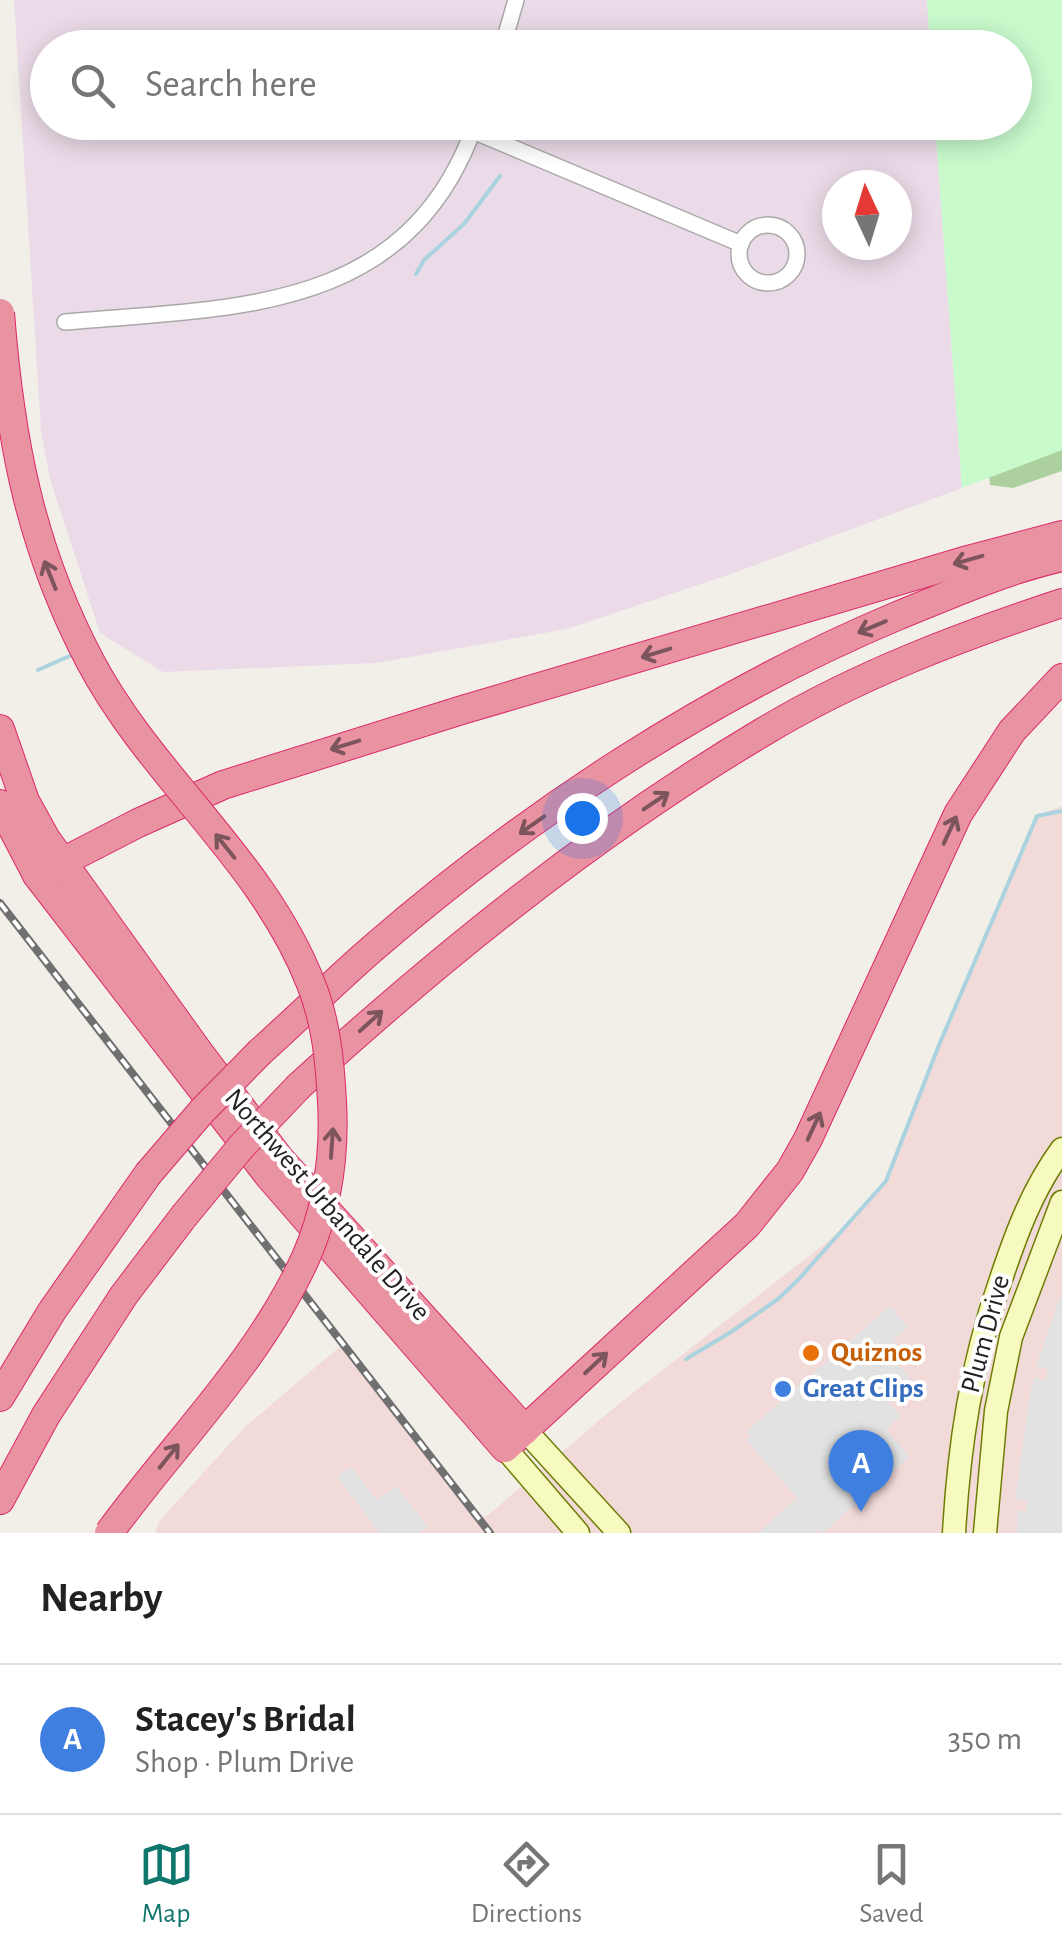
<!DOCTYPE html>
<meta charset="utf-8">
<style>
body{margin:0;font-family:"Alegreya Sans",sans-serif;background:#f6f6f6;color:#222}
.compass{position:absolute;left:822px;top:170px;width:90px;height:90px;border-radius:50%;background:#fff;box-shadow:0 5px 25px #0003;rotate:356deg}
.you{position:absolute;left:582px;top:818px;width:35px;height:35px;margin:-25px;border:8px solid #fff;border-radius:50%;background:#1a73e8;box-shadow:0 0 0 15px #1a73e833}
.badge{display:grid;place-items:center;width:65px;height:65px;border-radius:50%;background:#0f766e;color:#fff;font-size:32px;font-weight:700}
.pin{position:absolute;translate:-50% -82px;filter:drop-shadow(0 2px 5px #0008)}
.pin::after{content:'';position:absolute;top:52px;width:35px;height:30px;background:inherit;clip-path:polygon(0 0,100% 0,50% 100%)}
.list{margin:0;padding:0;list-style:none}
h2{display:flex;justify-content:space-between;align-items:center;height:130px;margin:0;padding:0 40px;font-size:42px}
h2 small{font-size:32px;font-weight:400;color:#767676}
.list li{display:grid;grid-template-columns:65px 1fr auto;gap:30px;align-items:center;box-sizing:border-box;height:150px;padding:0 40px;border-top:2px solid #e0e0e0}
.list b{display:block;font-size:38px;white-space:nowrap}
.list p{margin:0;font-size:32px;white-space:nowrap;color:#767676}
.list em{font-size:32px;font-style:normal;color:#767676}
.icon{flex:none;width:55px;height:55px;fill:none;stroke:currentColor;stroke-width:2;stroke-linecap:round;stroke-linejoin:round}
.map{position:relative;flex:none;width:1062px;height:1533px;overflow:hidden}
.search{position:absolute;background:#fff;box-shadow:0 5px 25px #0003;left:30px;right:30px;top:30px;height:110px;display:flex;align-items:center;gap:25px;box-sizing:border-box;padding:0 35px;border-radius:55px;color:#767676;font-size:38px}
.sheet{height:280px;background:#fff}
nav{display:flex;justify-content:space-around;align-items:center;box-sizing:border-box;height:140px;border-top:2px solid #e0e0e0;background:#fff;font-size:28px;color:#767676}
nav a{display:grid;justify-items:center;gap:5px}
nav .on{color:#0f766e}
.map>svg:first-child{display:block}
</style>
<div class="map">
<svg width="1062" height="1533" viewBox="0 0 1062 1533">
<rect width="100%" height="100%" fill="#f2efe9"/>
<polygon fill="#f2dad9" points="1062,806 1062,1533 155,1533 160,1520 246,1426 343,1344 481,1521 615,1407 836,1235 886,1181 939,1045 1037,816"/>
<path fill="#ebdbe8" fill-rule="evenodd" d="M14 0H927L930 47 48 48V122L935 123 962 488 734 573 567 629 376 663 163 672 100 633 50 479 41 431ZM837 185H897V245H837Z"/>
<polygon fill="#add19e" points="1062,420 1062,471 1013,488 990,485 989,473"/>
<polygon fill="#c8facc" points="927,0 1062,0 1062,450 962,488 935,123 1014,122 1014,48 930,47"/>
<g fill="#e2e2e2">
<polygon points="1062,1292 1062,1533 1017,1533 1017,1511 1026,1511 1027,1500 1015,1499 1030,1393 1034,1377 1045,1380 1048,1369 1036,1366"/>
<polygon points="890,1306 908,1327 893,1340 907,1356 898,1364 911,1379 887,1400 901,1416 886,1429 910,1457 823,1533 817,1530 814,1533 758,1533 797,1498 746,1440 750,1436 746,1432"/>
<polygon points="351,1467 377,1500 396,1486 428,1527 419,1533 380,1533 337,1477"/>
</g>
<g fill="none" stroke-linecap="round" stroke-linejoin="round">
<g stroke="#aad3df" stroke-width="4">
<polyline points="416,274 424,260 464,224 500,176"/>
<polyline points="38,670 74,654"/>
<polyline points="686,1359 731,1332 778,1299 798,1280 886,1181 939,1045 1037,816 1062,811"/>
</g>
<defs>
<g id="street">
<polyline points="502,48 516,0"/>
<polyline points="473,131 741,244"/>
<circle cx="768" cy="254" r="29"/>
<path d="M65 322C234 307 409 315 476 122"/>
</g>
<g id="secondary">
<polyline points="525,1430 619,1533"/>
<polyline points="505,1448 578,1533"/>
<path d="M954 1533C959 1446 971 1365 1000 1282 1016 1234 1032 1190 1062 1149"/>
<polyline points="985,1533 996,1411 1011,1337 1062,1202"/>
</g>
<g id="highway">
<polyline points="0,729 25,801 46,839 198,1051 280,1159 525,1430"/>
<polyline points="0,804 37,875 269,1176 505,1448 747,1225 790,1171 808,1139 958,814 1012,731 1062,678"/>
<polyline points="37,875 138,823 223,785 462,710 968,560 1062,535"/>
<path d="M260 1052C298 1018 334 982 372 949 526 815 709 695 897 616 951 594 1005 570 1062 557"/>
<path d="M299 1086C443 955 595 832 763 732 856 676 959 637 1062 603"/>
<polyline points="0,1397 52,1311 148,1174"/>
<polyline points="0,1500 46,1415 124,1295 184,1216"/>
</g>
</defs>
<use href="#street" stroke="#a9a9a9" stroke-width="18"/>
<use href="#secondary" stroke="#707d05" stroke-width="25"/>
<use href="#highway" stroke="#dc2a67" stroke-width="30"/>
<use href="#street" stroke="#fff" stroke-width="15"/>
<use href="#secondary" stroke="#f7fabf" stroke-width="22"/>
<use href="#highway" stroke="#e892a2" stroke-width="28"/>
<defs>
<polyline id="rail" points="0,903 490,1533"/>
</defs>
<use href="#rail" stroke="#707070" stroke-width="8"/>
<use href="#rail" stroke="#fff" stroke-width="4" stroke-dasharray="11" stroke-linecap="butt"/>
<defs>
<g id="highway-bridge">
<path d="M0 313C10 440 30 547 90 661 151 777 263 860 311 984 326 1021 330 1062 332 1102 335 1155 327 1209 306 1257 259 1361 175 1442 109 1533"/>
<polyline points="148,1174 202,1111 260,1052"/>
<polyline points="184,1216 241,1147 299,1086"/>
</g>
</defs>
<use href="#highway-bridge" stroke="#dc2a67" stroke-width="30" stroke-linecap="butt"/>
<use href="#highway-bridge" stroke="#e892a2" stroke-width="28"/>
</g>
<defs><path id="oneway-shaft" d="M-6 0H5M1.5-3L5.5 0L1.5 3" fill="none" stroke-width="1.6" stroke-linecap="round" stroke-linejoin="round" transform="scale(2.5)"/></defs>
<g stroke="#7b545c">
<use href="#oneway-shaft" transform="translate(968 560) rotate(164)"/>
<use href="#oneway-shaft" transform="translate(50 575) rotate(-112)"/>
<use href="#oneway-shaft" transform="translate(872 627) rotate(157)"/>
<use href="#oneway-shaft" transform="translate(656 653) rotate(163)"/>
<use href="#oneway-shaft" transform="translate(345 745) rotate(163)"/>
<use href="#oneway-shaft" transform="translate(656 801) rotate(-34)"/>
<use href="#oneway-shaft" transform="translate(532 825) rotate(145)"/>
<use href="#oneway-shaft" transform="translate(950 830) rotate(-65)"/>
<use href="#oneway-shaft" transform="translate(225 846) rotate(-129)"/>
<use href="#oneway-shaft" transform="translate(371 1021) rotate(-42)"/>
<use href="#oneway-shaft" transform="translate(814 1126) rotate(-65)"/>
<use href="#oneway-shaft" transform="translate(332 1143) rotate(-86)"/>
<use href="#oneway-shaft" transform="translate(596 1363) rotate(-43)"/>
<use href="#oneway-shaft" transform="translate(169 1456) rotate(-51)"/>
</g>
<circle fill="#e8710a" stroke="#fff" stroke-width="4" cx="811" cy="1353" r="10"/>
<circle fill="#3f7fe0" stroke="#fff" stroke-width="4" cx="783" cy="1389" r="10"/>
<g text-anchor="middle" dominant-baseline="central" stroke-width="8" stroke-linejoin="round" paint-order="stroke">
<g font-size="28" fill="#222" stroke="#fff">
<text transform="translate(327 1205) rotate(49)">Northwest Urbandale Drive</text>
<text transform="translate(986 1334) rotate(-75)">Plum Drive</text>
</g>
<g font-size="28" font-weight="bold" fill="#c56008" stroke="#fff" text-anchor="start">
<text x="831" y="1353">Quiznos</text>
</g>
<g font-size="28" font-weight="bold" fill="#366cbe" stroke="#fff" text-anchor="start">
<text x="803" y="1389">Great Clips</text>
</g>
</g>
</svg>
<svg class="compass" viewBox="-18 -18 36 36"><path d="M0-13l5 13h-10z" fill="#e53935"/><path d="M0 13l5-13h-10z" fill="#767676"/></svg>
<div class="you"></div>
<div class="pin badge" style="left:861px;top:1512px;background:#3f7fe0">A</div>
<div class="search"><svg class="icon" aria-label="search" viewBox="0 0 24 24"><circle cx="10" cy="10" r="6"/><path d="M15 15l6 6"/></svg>Search here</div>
</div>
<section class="sheet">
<h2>Nearby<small></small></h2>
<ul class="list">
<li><span class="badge" style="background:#3f7fe0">A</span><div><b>Stacey's Bridal</b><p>Shop · Plum Drive</p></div><em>350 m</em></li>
</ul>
</section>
<nav>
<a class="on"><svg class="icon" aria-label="map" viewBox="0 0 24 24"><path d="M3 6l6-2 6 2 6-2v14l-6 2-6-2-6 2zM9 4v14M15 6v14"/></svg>Map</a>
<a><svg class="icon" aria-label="directions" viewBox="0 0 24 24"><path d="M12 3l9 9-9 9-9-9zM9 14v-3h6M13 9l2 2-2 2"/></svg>Directions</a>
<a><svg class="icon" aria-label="saved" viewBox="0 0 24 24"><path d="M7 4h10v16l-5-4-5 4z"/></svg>Saved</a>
</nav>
